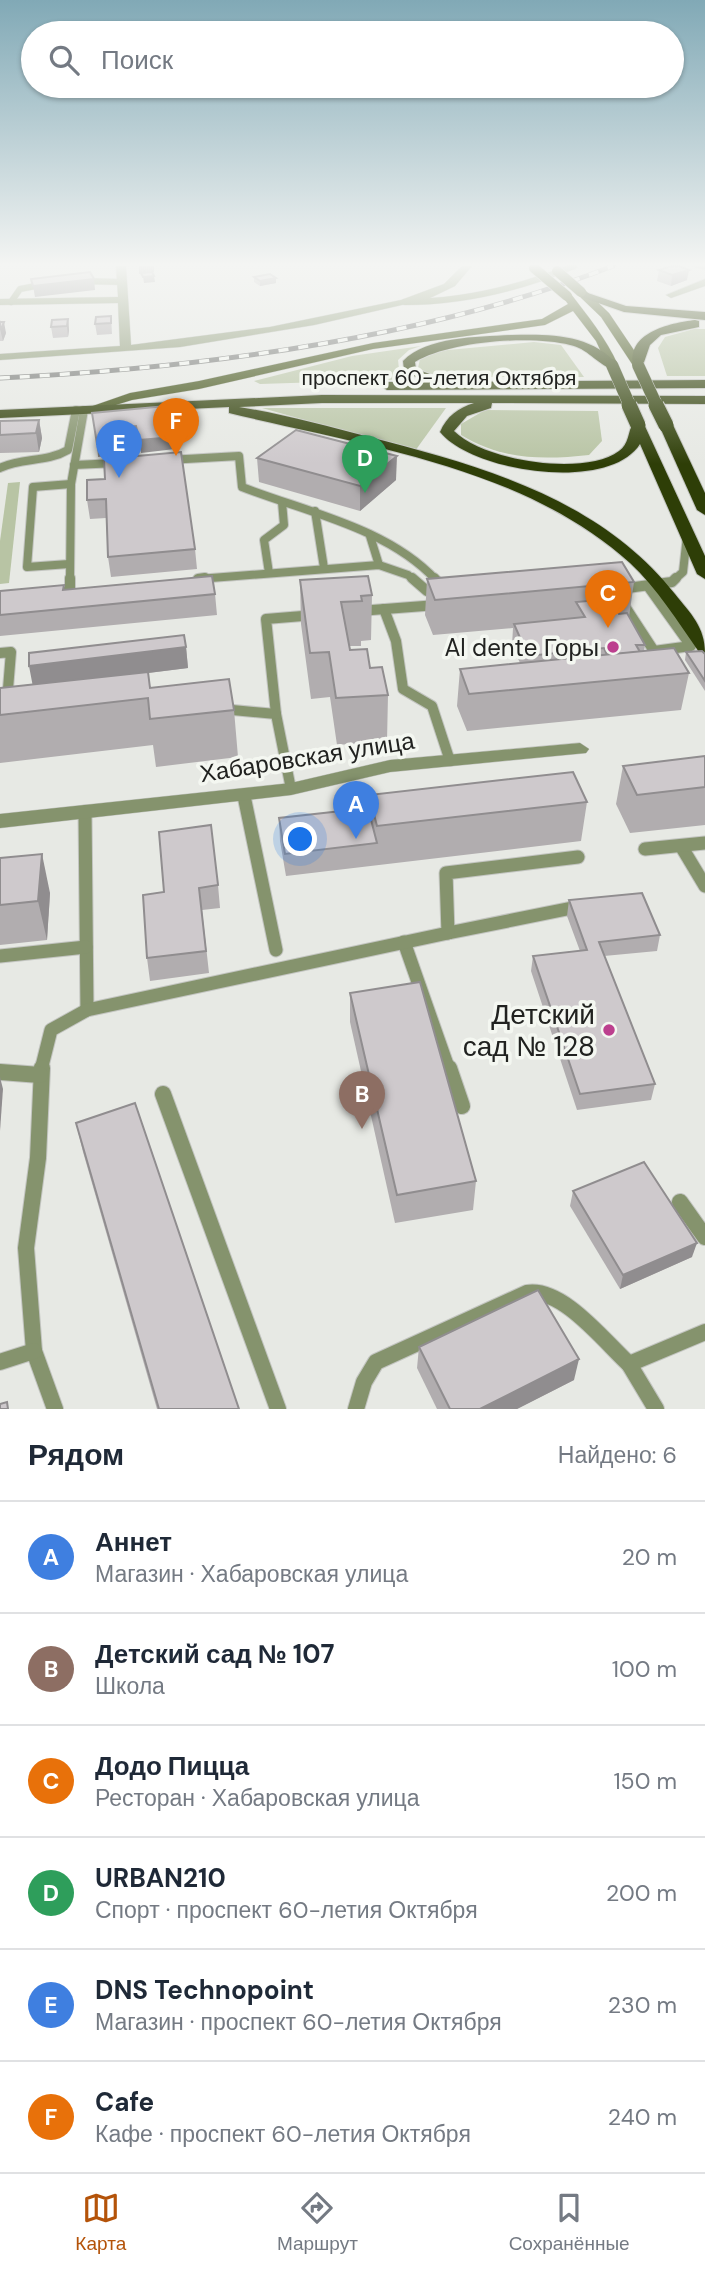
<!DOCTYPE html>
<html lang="ru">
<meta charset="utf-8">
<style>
body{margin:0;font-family:"DM Sans",sans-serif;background:#f6f6f7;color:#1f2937}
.you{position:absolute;left:301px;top:840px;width:24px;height:24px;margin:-18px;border:5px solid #fff;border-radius:50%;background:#1a73e8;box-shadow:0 0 0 10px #1a73e833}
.badge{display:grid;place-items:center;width:46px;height:46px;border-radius:50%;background:#b45309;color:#fff;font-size:23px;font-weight:700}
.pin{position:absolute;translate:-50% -58px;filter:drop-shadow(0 2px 4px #0008)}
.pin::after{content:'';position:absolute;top:37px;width:24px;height:21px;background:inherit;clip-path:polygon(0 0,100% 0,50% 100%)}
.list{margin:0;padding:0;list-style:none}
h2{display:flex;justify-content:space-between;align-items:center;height:91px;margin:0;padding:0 28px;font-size:30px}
h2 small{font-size:23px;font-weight:400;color:#747a83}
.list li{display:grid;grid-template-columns:46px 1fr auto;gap:21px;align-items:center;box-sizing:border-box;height:112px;padding:0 28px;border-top:2px solid #e0e1e3}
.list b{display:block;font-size:26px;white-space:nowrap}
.list p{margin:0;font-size:23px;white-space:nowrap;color:#747a83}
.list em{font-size:23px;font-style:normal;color:#747a83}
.icon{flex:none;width:38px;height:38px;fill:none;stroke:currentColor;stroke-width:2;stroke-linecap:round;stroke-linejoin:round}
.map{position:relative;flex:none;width:705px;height:1409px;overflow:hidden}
.search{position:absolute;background:#fff;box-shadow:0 2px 5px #0004;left:21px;right:21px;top:21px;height:77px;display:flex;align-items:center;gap:18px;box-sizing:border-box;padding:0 24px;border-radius:38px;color:#747a83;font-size:26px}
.sheet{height:763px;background:#fff}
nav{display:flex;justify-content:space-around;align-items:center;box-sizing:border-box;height:98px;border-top:2px solid #e0e1e3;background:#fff;font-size:19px;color:#747a83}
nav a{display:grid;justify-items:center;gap:4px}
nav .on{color:#b45309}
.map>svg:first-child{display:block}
</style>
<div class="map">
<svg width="705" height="1409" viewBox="0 0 705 1409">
<rect width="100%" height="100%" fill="#e7e9e4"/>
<g fill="#b8c4a4">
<polygon points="694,329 705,329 705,376 667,376 658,348 665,337"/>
<polygon points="534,342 561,345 584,377 435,377 418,368 420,359 437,351"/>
<polygon points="421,346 409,350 398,360 399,369 414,379 260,384 254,381 352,356"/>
<polygon points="262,408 446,408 415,451"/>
<path d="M485 410 598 411 602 441 589 455C542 460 502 460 461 435V424Z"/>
<polygon points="20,482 9,583 0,584 0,541 8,483"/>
</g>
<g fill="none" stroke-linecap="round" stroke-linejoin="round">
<defs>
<g id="service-far4">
<polyline points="79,281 123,282"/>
<polyline points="11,302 20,289 46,284"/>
<path d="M405 302C464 302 520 288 574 266"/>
</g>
<g id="service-far3">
<path d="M168 460 239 456 242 487C306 512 388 528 436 580"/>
<polyline points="74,465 117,463"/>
<path d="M0 468C22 457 46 463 68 450L76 410"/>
<polyline points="315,511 324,568"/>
<polyline points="370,536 379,565"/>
<polyline points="69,564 27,567 33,487 71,484"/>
<polyline points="269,573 264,540 284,525 282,502"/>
<polyline points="198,579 379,565 408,575 414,580"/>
<polyline points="70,580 71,484 84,410"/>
<polyline points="674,580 683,572 687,536"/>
</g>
<g id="service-far2">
<polyline points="412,578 427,591 446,591 434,578"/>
<polyline points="198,579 205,578"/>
<polyline points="620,589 672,582 676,578"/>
<polyline points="59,592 70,591 70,578"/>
<polyline points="622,602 654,651 691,646 648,586"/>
<polyline points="384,609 396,641 403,689 432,706 450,761"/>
<polyline points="359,611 437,605"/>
<polyline points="0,653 11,652 7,701"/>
<polyline points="222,709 276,714 291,789"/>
<polyline points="276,714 266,619 315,615"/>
<polyline points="244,794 245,798"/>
</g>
<g id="service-far1">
<polyline points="244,796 276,950"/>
<polyline points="85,812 87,1010"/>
<polyline points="681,846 705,886"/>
<polyline points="645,849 705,843"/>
<polyline points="448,933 582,906"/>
<polyline points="404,942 449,1070"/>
<polyline points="0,956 86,947"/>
<polyline points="41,1070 51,1030 87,1010 448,933 446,873 578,857"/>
</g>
<g id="service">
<polyline points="42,1068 38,1158 26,1248 34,1351 55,1409"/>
<polyline points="449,1068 462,1106"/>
<polyline points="0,1072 40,1075"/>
<polyline points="163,1094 278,1409"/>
<polyline points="680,1202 705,1237"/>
<polyline points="0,1362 34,1351"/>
<path d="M356 1409 364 1382 376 1362 527 1293C562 1287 604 1341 629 1364"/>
<polyline points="656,1409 629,1364 705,1332"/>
</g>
<g id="minor">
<polygon points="116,266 126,266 131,345 270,327 401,300 444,284 462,266 472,266 455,286 428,299 314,325 180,347 0,360 0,354 120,346 118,303 0,305 0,299 118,297"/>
<polygon points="705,279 705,286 671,298 666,295"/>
<polygon points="580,743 589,749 586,753 390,772 291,795 0,828 0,814 291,783 390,760"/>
</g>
<g id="primary">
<polygon points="577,290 585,290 609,313 644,365 642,367 634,367 601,317 577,294"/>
<path d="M563 294H571C587 315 606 338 618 365L616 367H608L596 341 573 311 545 325 373 349 199 389 132 400 90 413 84 409 130 393 199 381 373 343 542 319 568 304 562 296Z"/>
</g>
<g id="trunk">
<polygon points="585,292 626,306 705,312 705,320 624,312 581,297 581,293"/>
<path d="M695 320 699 321V327L661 335 650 345 642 368H634C624 333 670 323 695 320Z"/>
<path d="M512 335C551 334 591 334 618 365L612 369C597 364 587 348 570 345 531 335 450 341 415 362L416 369 441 378 442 382 705 380V388L387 390 380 386 387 382H426L404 371 403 361C428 336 479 337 512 335Z"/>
<path d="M322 395 705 396V404L492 403 491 408 467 416 454 431C484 461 584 477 619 451 629 444 628 432 633 422H643L705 556V579L697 574 640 444C609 493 472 472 440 432 447 416 458 408 474 403H322L239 407C283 414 326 426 369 437 482 466 600 499 675 594 691 614 705 627 705 653L699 652C678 622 657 588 630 563 522 466 365 446 229 413V407L0 418V410Z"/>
<polygon points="666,421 673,425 705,493 705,515 697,510 659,425"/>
</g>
</defs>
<use href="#service-far4" stroke="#c3c5c1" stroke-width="7"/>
<use href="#service-far3" stroke="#c3c5c1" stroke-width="10"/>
<use href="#service-far2" stroke="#c3c5c1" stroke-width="12"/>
<use href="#service-far1" stroke="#c3c5c1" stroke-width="15"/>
<use href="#service" stroke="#c3c5c1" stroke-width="18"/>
<use href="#minor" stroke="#c3c5c1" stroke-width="1"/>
<use href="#primary" stroke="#c3c5c1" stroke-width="1"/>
<use href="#trunk" stroke="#c3c5c1" stroke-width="2"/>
<use href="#service-far4" stroke="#85936d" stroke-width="6"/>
<use href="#service-far3" stroke="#85936d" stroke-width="8"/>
<use href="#service-far2" stroke="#85936d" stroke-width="10"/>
<use href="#service-far1" stroke="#85936d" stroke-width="13"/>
<use href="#service" stroke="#85936d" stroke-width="16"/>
<use href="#minor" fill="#85936d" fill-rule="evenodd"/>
<use href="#primary" fill="#3a4b0e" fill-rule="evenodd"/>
<use href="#trunk" fill="#2e3e07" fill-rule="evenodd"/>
<defs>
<path id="rail" d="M0 378C200 368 425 339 613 266"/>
</defs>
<use href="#rail" stroke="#70726f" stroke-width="5"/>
<use href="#rail" stroke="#f4f7f1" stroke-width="3.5" stroke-dasharray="10" stroke-linecap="butt"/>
<defs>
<g id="primary-bridge">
<polyline points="534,268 567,296"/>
<polyline points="557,271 581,292"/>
</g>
<g id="trunk-bridge-far1">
<polyline points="612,365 630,406"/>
<polyline points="638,365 657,406"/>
</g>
<g id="trunk-bridge">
<polyline points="629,405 638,425"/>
<polyline points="656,405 666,425"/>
</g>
</defs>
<use href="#primary-bridge" stroke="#c3c5c1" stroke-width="11" stroke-linecap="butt"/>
<use href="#trunk-bridge-far1" stroke="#c3c5c1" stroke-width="13" stroke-linecap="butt"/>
<use href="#trunk-bridge" stroke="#c3c5c1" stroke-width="17" stroke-linecap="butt"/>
<use href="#primary-bridge" stroke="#3a4b0e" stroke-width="10"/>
<use href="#trunk-bridge-far1" stroke="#2e3e07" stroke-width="12"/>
<use href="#trunk-bridge" stroke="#2e3e07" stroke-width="15"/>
</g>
<g fill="#b1adaf">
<polygon points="694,266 705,266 705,270 694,267"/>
<polygon points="659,270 687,280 671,286 657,281"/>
<polygon points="254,277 276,278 276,283 260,286 254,282"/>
<polygon points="111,316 112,334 97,335 95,324"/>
<polygon points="68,319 69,330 68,337 53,338 51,327"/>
<polygon points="0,320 6,333 3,341 0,341"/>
<polygon points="39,420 42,438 39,452 0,453 0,421"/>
<polygon points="257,458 396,480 360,511 259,482"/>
<polygon points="87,480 195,549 197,569 111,577 108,557 106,518 90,519 87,500"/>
<polygon points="427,579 634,582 629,617 645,645 644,651 689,673 681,710 467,731 457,706 460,669 520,663 512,645 513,628 433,635 425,615"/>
<polygon points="300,580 372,595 371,640 361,641 361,646 349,646 350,650 370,668 388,695 387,741 337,745 330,697 311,699 301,624"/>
<polygon points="64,590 215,594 217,615 0,636 0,591"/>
<polygon points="186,647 188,668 148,673 150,688 234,710 238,757 156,767 153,745 0,763 0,688 33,684"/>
<polygon points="686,652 705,654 705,691 685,660"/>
<polygon points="705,756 705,825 630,833 616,804 623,766"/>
<polygon points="369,795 587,802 581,841 286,876 280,841 279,818 369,813"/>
<polygon points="0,858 50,893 47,940 0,945"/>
<polygon points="218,885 220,908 202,910 209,973 150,981 147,958 143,895"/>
<polygon points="569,900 660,935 657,951 604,956 655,1084 651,1100 577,1110 531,971 533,956 580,951 567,916"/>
<polygon points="350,993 476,1181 473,1210 395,1223 350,1022"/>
<polygon points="76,1123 239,1409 157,1409 83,1152"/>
<polygon points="573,1191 692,1257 620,1289 570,1206"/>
<polygon points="419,1347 574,1380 517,1409 437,1409 417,1368"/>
</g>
<g fill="#908d8f">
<polygon points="139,266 154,266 154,272 139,274"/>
<polygon points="689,270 687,280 671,286 672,275"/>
<polygon points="154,276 155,282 144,283 143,277"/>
<polygon points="276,278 276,283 260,286 260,281"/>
<polygon points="94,279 95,290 35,297 33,286"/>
<polygon points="68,319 69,330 68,337 67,326"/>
<polygon points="0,320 1,328 4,322 6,333 3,341 0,329"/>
<polygon points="39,420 42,438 39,452 36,433"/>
<polygon points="136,426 138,438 122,439 121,427"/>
<polygon points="174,437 175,449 141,453 139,440"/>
<polygon points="123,442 125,454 98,457 97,444"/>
<polygon points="397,456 396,480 360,511 360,486"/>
<polygon points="186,647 188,668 148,673 150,688 33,687 29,666"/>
<polygon points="42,854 50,893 47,940 38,901"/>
<polygon points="0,1077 3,1089 0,1131"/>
<polygon points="697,1243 692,1257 620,1289 623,1275"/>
<polygon points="579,1359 574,1380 517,1409 480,1409"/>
</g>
<g fill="#cec9cc" stroke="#908d8f" stroke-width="2">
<polygon points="671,266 679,266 689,270 672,275 659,270"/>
<polygon points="90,272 94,279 33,286 31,279"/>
<polygon points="152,272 154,276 143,277 141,273"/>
<polygon points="270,274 276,278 260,281 254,277"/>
<polygon points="111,316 111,323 95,324 96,317"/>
<polygon points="68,319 67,326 51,327 52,320"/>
<polygon points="0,322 4,322 1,329 0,329"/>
<polygon points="166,406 174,437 139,440 136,426 121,427 123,442 97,444 92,413"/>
<polygon points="39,420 36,433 0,435 0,421"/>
<polygon points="296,430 397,456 360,486 257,458"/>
<polygon points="181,452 195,549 108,557 106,499 87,500 87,480 105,479 104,459"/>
<polygon points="622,562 634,582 435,600 427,579"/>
<polygon points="212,576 215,594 0,615 0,591 64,585 63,590"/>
<polygon points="368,576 372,595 361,596 362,601 341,602 350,650 367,649 370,668 382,667 388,695 336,698 329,652 310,653 300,580"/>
<polygon points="610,599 619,614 627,613 645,645 636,645 640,652 607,655 604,648 528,656 514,624 585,617 576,602"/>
<polygon points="184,635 186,647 29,666 29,653"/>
<polygon points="674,648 689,673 469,694 460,669"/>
<polygon points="702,651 705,654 705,681 686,652"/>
<polygon points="148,672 150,688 229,679 234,710 150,719 148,698 0,715 0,688"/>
<polygon points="705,756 705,787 637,795 623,766"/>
<polygon points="573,772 587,802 377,826 369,795"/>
<polygon points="368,808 377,843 285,854 279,818"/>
<polygon points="211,825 218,885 199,888 206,951 147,958 143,895 164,892 159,832"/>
<polygon points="42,854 38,901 0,905 0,858"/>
<polygon points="642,893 660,935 599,942 655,1084 580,1094 533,956 587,950 569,900"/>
<polygon points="420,982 476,1181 397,1195 350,993"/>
<polygon points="135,1103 239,1409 159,1409 76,1123"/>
<polygon points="644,1162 697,1243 623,1275 573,1191"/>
<polygon points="538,1290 579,1359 480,1409 450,1409 419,1347"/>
<polygon points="7,1402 8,1409 0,1409 0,1404"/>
</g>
<linearGradient id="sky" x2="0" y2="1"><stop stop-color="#81a9b6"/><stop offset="0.57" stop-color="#f4f5f3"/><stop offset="1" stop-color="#f4f5f3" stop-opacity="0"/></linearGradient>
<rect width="705" height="464" fill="url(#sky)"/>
<g fill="#bc3f8e" stroke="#f4f7f1" stroke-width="2.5">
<circle cx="613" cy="647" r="7"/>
<circle cx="609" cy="1030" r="7"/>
</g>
<g text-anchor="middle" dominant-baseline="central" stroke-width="7" stroke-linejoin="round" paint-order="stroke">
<g font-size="21" fill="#212220" stroke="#f4f7f1">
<text x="439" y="378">проспект 60-летия Октября</text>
</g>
<g font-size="24" fill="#212220" stroke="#f4f7f1" text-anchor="end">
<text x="599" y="647">Al dente Горы</text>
</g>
<g font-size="24" fill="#212220" stroke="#f4f7f1">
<text transform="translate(307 757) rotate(-9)">Хабаровская улица</text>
</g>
<g font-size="28" fill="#212220" stroke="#f4f7f1" text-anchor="end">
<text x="595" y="1014">Детский<tspan x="595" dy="32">сад № 128</tspan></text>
</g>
</g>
</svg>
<div class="you"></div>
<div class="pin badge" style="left:356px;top:839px;background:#3f7fe0">A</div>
<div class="pin badge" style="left:362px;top:1129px;background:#8d6e63">B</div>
<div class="pin badge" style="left:608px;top:628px;background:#e8710a">C</div>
<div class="pin badge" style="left:365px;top:493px;background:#2e9e5b">D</div>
<div class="pin badge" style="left:119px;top:478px;background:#3f7fe0">E</div>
<div class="pin badge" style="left:176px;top:456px;background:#e8710a">F</div>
<div class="search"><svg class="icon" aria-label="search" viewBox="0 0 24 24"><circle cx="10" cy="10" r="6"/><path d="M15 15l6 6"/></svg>Поиск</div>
</div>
<section class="sheet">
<h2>Рядом<small>Найдено: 6</small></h2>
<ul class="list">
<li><span class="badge" style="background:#3f7fe0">A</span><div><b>Аннет</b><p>Магазин · Хабаровская улица</p></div><em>20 m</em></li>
<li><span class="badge" style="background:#8d6e63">B</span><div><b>Детский сад № 107</b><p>Школа</p></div><em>100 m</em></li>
<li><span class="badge" style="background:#e8710a">C</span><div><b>Додо Пицца</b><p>Ресторан · Хабаровская улица</p></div><em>150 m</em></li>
<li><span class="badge" style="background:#2e9e5b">D</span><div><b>URBAN210</b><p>Спорт · проспект 60-летия Октября</p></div><em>200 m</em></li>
<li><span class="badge" style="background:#3f7fe0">E</span><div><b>DNS Technopoint</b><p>Магазин · проспект 60-летия Октября</p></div><em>230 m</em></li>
<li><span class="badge" style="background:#e8710a">F</span><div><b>Cafe</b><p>Кафе · проспект 60-летия Октября</p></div><em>240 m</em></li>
</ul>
</section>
<nav>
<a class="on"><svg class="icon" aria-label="map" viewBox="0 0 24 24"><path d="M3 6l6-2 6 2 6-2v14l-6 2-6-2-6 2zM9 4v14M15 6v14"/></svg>Карта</a>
<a><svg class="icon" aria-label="directions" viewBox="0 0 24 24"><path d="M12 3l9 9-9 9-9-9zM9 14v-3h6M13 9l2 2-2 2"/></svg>Маршрут</a>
<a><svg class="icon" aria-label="saved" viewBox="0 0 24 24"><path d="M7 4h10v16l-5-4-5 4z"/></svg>Сохранённые</a>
</nav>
